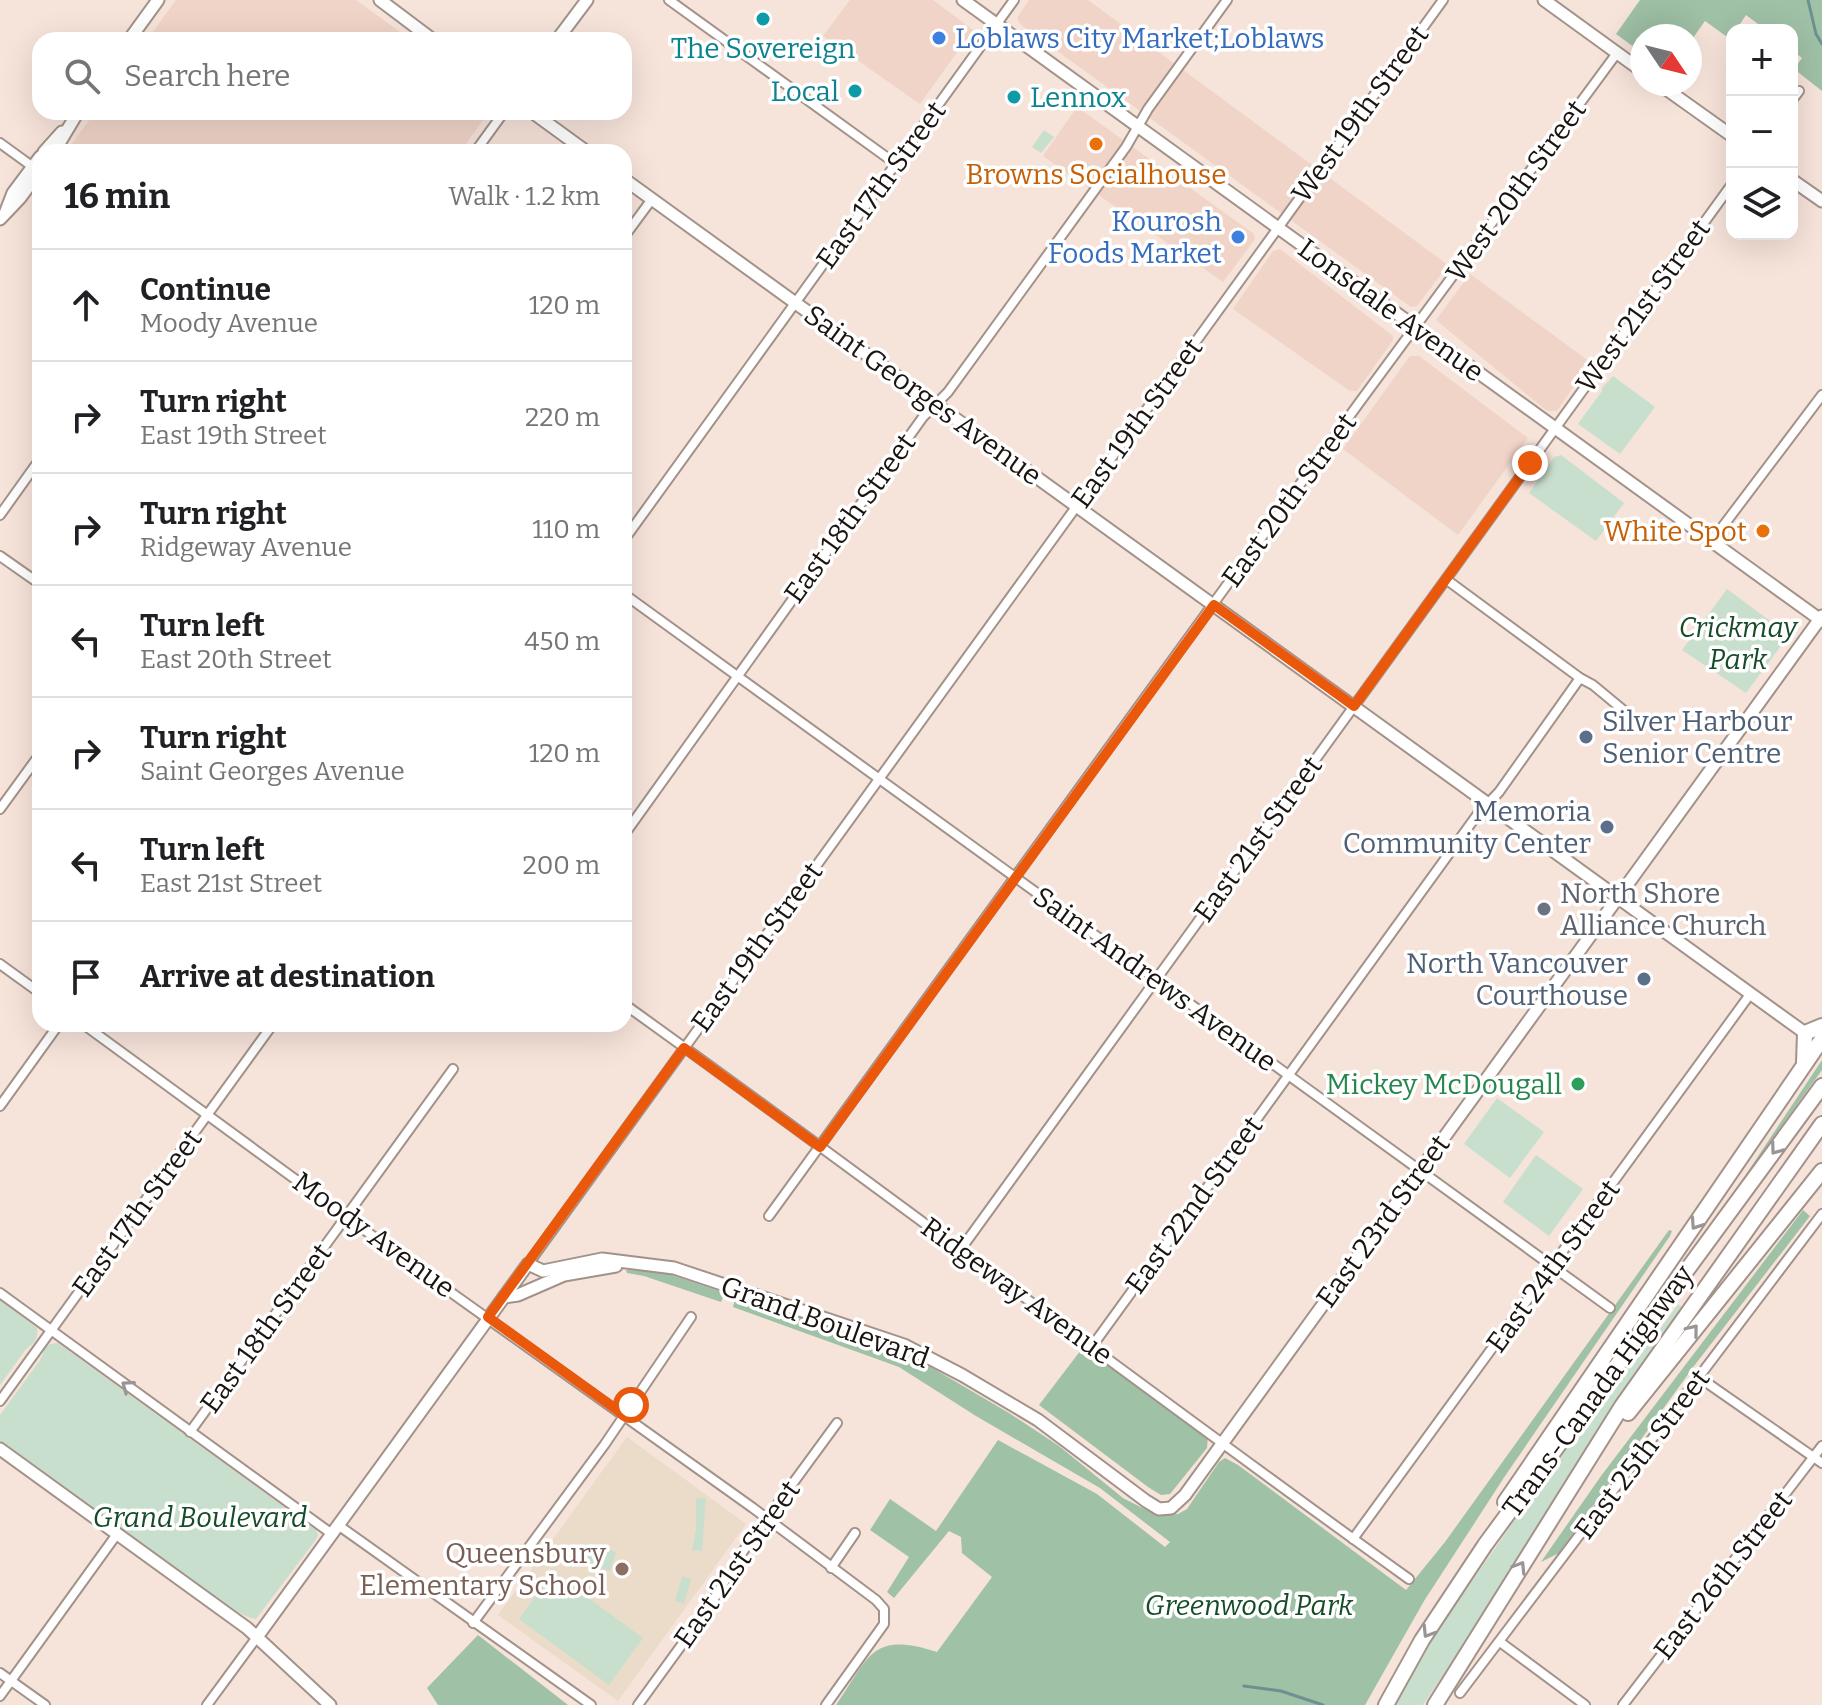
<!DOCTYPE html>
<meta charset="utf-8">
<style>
body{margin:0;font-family:Bitter,serif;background:#f6f6f6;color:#202124}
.controls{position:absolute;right:24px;top:24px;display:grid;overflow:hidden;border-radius:16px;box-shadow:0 8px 32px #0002}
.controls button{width:72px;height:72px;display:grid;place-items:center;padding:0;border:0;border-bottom:2px solid #e0e0e0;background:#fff;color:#202124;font:40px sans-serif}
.compass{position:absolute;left:1630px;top:24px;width:72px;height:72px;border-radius:50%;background:#fff;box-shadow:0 8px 32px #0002;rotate:125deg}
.stop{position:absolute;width:24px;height:24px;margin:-18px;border:6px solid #ea580c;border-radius:50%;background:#fff}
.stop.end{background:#ea580c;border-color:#fff;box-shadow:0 2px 8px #0008}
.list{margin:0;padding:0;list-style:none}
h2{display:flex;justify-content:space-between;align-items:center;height:104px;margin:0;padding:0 32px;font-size:34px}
h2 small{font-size:26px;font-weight:400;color:#757577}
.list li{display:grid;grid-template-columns:52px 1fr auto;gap:24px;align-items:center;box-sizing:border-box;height:112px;padding:0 32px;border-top:2px solid #e0e0e0}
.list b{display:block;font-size:30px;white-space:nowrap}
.list p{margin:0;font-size:26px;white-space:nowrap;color:#757577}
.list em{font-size:26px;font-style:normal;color:#757577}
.icon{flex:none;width:44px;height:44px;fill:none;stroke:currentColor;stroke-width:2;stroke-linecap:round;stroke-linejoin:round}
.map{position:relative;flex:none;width:1822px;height:1705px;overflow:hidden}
.search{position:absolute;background:#fff;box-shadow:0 8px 32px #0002;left:32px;top:32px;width:600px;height:88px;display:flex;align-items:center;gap:20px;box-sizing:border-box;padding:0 28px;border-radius:24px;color:#757577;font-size:30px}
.panel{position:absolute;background:#fff;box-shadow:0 8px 32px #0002;left:32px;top:144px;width:600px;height:888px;border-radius:24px}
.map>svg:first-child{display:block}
</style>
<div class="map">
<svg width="1822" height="1705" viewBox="0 0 1822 1705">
<rect width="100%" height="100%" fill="#f6e3da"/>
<g fill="#efd4c7">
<polygon points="176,0 356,0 411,40 147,40"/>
<polygon points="850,0 933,0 973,30 920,104 823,36"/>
<polygon points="1029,0 1088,0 1448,265 1417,306 1411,307 1020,24 1017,18"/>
<polygon points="1077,107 1254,234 1255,239 1223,282 1043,156"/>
<polygon points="95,112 489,112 460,152 66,152"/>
<polygon points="1280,249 1393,336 1393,340 1357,391 1350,391 1233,309 1273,251"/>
<polygon points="1470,274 1590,362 1557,411 1547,411 1436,320"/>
<polygon points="1410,356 1419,356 1528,438 1458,535 1343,449"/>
</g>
<polygon fill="#ebdbc9" points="627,1437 746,1524 618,1701 498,1615"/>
<g fill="#c9dfcd">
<polygon points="1044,130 1054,137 1041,153 1032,147"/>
<polygon points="1613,376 1655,407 1620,454 1578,424 1602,391 1602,388"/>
<polygon points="1561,455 1624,503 1596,541 1529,493 1554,457"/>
<polygon points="1727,589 1789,635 1746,693 1682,650"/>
<polygon points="1497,1098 1544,1132 1510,1178 1464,1144"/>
<polygon points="1536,1155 1583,1189 1549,1236 1503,1202"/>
<path d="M0 1300 37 1328C39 1338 34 1344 26 1349L0 1385Z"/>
<polygon points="1678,1304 1682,1307 1616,1399 1473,1630 1423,1705 1395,1705 1432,1638 1588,1416 1627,1364 1654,1337"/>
<path d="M58 1343 316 1530 318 1535 315 1541 256 1619C240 1617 227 1601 210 1596L0 1444V1415L40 1360 45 1348 50 1344Z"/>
<polygon points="696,1498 706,1499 702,1551 692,1550 696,1530"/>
<polygon points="587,1543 616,1552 610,1571 581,1562"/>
<polygon points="553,1572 643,1638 609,1685 519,1619"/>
<polygon points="682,1576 691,1579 684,1604 675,1601"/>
</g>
<g fill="#9fc1a6">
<polygon points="1640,0 1822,0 1822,91 1794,69 1802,58 1792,50 1792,30 1766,30 1746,15 1736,30 1732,30 1730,39 1705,21 1690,42 1690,36 1642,36 1642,53 1616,34"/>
<polygon points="1822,1060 1822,1070 1733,1194"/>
<polygon points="1803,1210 1810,1216 1694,1366 1559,1553 1541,1562 1601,1476"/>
<path d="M1669 1230 1672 1231 1670 1236 1505 1476 1424 1601 1365 1705H836C870 1656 871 1631 937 1652L992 1577 962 1553 961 1537 949 1531 894 1598 887 1592 909 1557 870 1530 890 1499 936 1531 998 1440 1097 1494 1165 1547 1170 1542 1100 1488 976 1416 899 1367 733 1307 736 1296 900 1349 1009 1413 1059 1446 1123 1498 1158 1516 1178 1514 1187 1509 1219 1462 1225 1458 1238 1465 1406 1590 1445 1542Z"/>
<polygon points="626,1270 660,1271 725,1293 721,1302 644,1276 627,1273"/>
<polygon points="1084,1346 1208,1436 1207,1448 1170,1494 1161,1495 1148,1487 1039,1405"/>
<polygon points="478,1635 568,1705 438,1705 427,1688"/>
</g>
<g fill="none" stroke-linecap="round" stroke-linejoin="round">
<g stroke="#6f9092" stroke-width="3">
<polyline points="1808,0 1816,34 1822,44"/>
<polyline points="1244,1686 1281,1691 1323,1705"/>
</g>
<defs>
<g id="street">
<polyline points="669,0 896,164"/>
<polyline points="1792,100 1799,91"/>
<polyline points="0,143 33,167"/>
<polyline points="475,152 504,112"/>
<polyline points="624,237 652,199"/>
<polyline points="0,515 40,459"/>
<polyline points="624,540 1014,0"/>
<polyline points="1711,542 1822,395"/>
<polyline points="0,556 40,584"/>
<polyline points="1447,580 1580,678 1593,685 1628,714"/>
<polyline points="624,594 1610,1308"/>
<polyline points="0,809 40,754"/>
<polyline points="624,835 923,417 948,392 1126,147 1148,109 1227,0"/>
<polyline points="0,964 40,993"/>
<path d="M624 1004C888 1193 1145 1390 1409 1579"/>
<polyline points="83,1024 407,1261 753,1508 876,1600 884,1609 884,1624 826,1705"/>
<polyline points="0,1106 59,1024"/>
<polyline points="769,1216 1359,403 1617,53"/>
<polyline points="961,1249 1732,184"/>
<polyline points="528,1264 1443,0"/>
<polyline points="0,1293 332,1534"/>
<polyline points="1093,1345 1477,815 1499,792 1580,678"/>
<polyline points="1700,1378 1822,1463"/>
<polyline points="0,1401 273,1024"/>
<polyline points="190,1432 453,1069"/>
<polyline points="338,1525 591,1705"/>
<polyline points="1353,1539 1751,993"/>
<polyline points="831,1568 855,1533"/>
<polyline points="473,1623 605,1444 691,1317"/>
<polyline points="1500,1642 1585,1705"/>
<polyline points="0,1673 45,1705"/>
<polyline points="1460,1693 1822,1214"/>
<polyline points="0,1696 117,1534"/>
<polyline points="207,1705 257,1637"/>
<polyline points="638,1705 707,1610 744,1550 837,1423"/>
<polyline points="1623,1705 1822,1446"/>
</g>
<g id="secondary">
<polyline points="380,0 433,40"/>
<polyline points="963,0 1822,621"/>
<polyline points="1544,0 1642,71"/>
<polyline points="129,40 158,0"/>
<polyline points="557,40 587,0"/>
<polyline points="1659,84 1732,136"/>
<polyline points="532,112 587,152"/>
<polyline points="44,152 62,132"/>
<polyline points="54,152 78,112"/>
<polyline points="624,179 1805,1033"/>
<polyline points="1792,180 1822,201"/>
<polyline points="6,211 13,193 40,157"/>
<polyline points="0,219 20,198 40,171"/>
<polyline points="504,1297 518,1295 564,1275 616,1266"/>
<polyline points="0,1449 247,1628 330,1705"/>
<polyline points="257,1637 528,1264 543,1271 602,1259 674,1268 904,1345 962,1375 1038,1420 1146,1501 1159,1509 1171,1508 1185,1495 1822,616"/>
</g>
<g id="highway">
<polyline points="1804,1063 1805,1033 1822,1026"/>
<polyline points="1628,1413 1822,1171"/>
<polyline points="1505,1502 1822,1039"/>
<polyline points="1386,1705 1422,1640 1485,1545 1822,1086"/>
<polyline points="1435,1705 1622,1406 1822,1124"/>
</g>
</defs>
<use href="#street" stroke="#a39289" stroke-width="12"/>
<use href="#secondary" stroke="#a39289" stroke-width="15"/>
<use href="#highway" stroke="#a39289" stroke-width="18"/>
<use href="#street" stroke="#fff" stroke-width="8"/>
<use href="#secondary" stroke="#fff" stroke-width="11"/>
<use href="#highway" stroke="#fff" stroke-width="14"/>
</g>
<defs><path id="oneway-chevron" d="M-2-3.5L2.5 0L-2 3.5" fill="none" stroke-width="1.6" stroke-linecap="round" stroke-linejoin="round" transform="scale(2)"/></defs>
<g stroke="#989594">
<use href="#oneway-chevron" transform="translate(1776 1149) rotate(126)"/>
<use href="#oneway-chevron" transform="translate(1696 1224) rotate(124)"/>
<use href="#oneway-chevron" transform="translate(1693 1330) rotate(-51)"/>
<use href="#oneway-chevron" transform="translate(127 1386) rotate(-144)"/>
<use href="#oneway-chevron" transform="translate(1520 1567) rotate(-58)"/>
<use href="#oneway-chevron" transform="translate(1428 1632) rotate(122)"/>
</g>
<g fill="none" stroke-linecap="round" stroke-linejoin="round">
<polyline stroke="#ea580c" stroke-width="10" points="631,1405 624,1415 488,1317 684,1048 820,1147 1214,605 1354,706 1530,463"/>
</g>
<g fill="#0f9aa8" stroke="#fff" stroke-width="3">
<circle cx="763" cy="19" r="8"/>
<circle cx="855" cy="91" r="8"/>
<circle cx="1014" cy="97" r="8"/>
</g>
<g fill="#3f7fe0" stroke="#fff" stroke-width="3">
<circle cx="939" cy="38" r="8"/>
<circle cx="1238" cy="237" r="8"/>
</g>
<g fill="#e8710a" stroke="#fff" stroke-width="3">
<circle cx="1096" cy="144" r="8"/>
<circle cx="1763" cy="531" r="8"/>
</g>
<g fill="#5c6f8a" stroke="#fff" stroke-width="3">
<circle cx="1586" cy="737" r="8"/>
<circle cx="1607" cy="827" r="8"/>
<circle cx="1644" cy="979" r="8"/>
</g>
<circle fill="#6b7280" stroke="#fff" stroke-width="3" cx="1544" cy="909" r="8"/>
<circle fill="#2e9e5b" stroke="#fff" stroke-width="3" cx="1578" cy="1084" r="8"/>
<circle fill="#8d6e63" stroke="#fff" stroke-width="3" cx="622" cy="1569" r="8"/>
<g text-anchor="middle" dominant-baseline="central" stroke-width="7" stroke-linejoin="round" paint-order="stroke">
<g font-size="28" fill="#366cbe" stroke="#fff" text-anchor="start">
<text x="955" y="38">Loblaws City Market;Loblaws</text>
<text x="1222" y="221" text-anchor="end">Kourosh<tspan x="1222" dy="32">Foods Market</tspan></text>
</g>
<g font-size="28" fill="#0d838f" stroke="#fff">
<text x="763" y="48">The Sovereign</text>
<text x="839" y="91" text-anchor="end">Local</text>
<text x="1030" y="97" text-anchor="start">Lennox</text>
</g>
<g font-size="28" fill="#1a1411" stroke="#fff">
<text transform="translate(1360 114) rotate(-54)">West 19th Street</text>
<text transform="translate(881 185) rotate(-54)">East 17th Street</text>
<text transform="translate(1516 191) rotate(-54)">West 20th Street</text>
<text transform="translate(1643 306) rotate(-54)">West 21st Street</text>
<text transform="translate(1391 310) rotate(36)">Lonsdale Avenue</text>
<text transform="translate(923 395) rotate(36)">Saint Georges Avenue</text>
<text transform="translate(1137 423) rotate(-54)">East 19th Street</text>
<text transform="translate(1289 500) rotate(-54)">East 20th Street</text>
<text transform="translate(850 518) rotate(-54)">East 18th Street</text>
<text transform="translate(1258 839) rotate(-54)">East 21st Street</text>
<text transform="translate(757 947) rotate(-54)">East 19th Street</text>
<text transform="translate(1155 979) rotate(36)">Saint Andrews Avenue</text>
<text transform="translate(1194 1205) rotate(-54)">East 22nd Street</text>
<text transform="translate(137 1213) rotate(-54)">East 17th Street</text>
<text transform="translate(1383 1221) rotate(-54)">East 23rd Street</text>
<text transform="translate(374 1235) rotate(36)">Moody Avenue</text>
<text transform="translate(1553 1266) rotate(-54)">East 24th Street</text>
<text transform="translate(1017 1291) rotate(36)">Ridgeway Avenue</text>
<text transform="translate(825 1322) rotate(20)">Grand Boulevard</text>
<text transform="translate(266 1328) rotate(-54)">East 18th Street</text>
<text transform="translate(1598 1391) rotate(-54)">Trans-Canada Highway</text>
<text transform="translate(1642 1454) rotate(-53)">East 25th Street</text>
<text transform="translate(737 1564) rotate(-55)">East 21st Street</text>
<text transform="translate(1723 1575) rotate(-52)">East 26th Street</text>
</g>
<g font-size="28" fill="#c56008" stroke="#fff">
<text x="1096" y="174">Browns Socialhouse</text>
<text x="1747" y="531" text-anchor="end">White Spot</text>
</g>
<g font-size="28" font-style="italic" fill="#174c28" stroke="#fff">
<text x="1738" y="627">Crickmay<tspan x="1738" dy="32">Park</tspan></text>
<text x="200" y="1517">Grand Boulevard</text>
<text x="1249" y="1605">Greenwood Park</text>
</g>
<g font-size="28" fill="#4e5e75" stroke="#fff" text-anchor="end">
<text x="1602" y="721" text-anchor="start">Silver Harbour<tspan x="1602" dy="32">Senior Centre</tspan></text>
<text x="1591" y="811">Memoria<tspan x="1591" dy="32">Community Center</tspan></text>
<text x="1628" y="963">North Vancouver<tspan x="1628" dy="32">Courthouse</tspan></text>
</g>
<g font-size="28" fill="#5b616d" stroke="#fff" text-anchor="start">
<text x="1560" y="893">North Shore<tspan x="1560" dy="32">Alliance Church</tspan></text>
</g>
<g font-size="28" fill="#27864d" stroke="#fff" text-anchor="end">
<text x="1562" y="1084">Mickey McDougall</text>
</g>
<g font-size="28" fill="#785e54" stroke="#fff" text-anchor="end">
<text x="606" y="1553">Queensbury<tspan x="606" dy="32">Elementary School</tspan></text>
</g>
</g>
</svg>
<div class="controls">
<button>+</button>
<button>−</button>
<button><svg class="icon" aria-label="layers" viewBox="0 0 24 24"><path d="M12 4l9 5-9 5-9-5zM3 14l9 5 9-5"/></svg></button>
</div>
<svg class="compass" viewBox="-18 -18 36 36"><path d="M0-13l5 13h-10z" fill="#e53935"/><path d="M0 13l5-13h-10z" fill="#757577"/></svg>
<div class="stop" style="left:631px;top:1405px"></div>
<div class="stop end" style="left:1530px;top:463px"></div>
<div class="search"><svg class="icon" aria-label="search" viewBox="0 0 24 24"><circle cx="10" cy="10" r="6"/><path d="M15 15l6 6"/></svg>Search here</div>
<section class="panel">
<h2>16 min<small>Walk · 1.2 km</small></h2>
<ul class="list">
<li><svg class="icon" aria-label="ahead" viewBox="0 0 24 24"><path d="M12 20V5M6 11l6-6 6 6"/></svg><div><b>Continue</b><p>Moody Avenue</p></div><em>120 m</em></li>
<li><svg class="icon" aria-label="right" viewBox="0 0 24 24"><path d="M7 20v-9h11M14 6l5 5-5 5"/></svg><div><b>Turn right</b><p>East 19th Street</p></div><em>220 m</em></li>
<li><svg class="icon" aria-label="right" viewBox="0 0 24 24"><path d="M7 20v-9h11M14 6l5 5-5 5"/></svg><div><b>Turn right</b><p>Ridgeway Avenue</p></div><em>110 m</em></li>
<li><svg class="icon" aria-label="left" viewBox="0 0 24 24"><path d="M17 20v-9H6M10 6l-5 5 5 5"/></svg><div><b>Turn left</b><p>East 20th Street</p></div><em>450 m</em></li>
<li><svg class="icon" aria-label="right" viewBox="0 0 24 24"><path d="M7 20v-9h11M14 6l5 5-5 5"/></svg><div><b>Turn right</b><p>Saint Georges Avenue</p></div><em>120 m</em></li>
<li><svg class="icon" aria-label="left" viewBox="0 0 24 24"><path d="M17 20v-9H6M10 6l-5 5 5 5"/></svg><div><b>Turn left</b><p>East 21st Street</p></div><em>200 m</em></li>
<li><svg class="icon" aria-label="arrive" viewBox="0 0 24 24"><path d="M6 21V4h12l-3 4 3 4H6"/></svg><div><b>Arrive at destination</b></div></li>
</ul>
</section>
</div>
